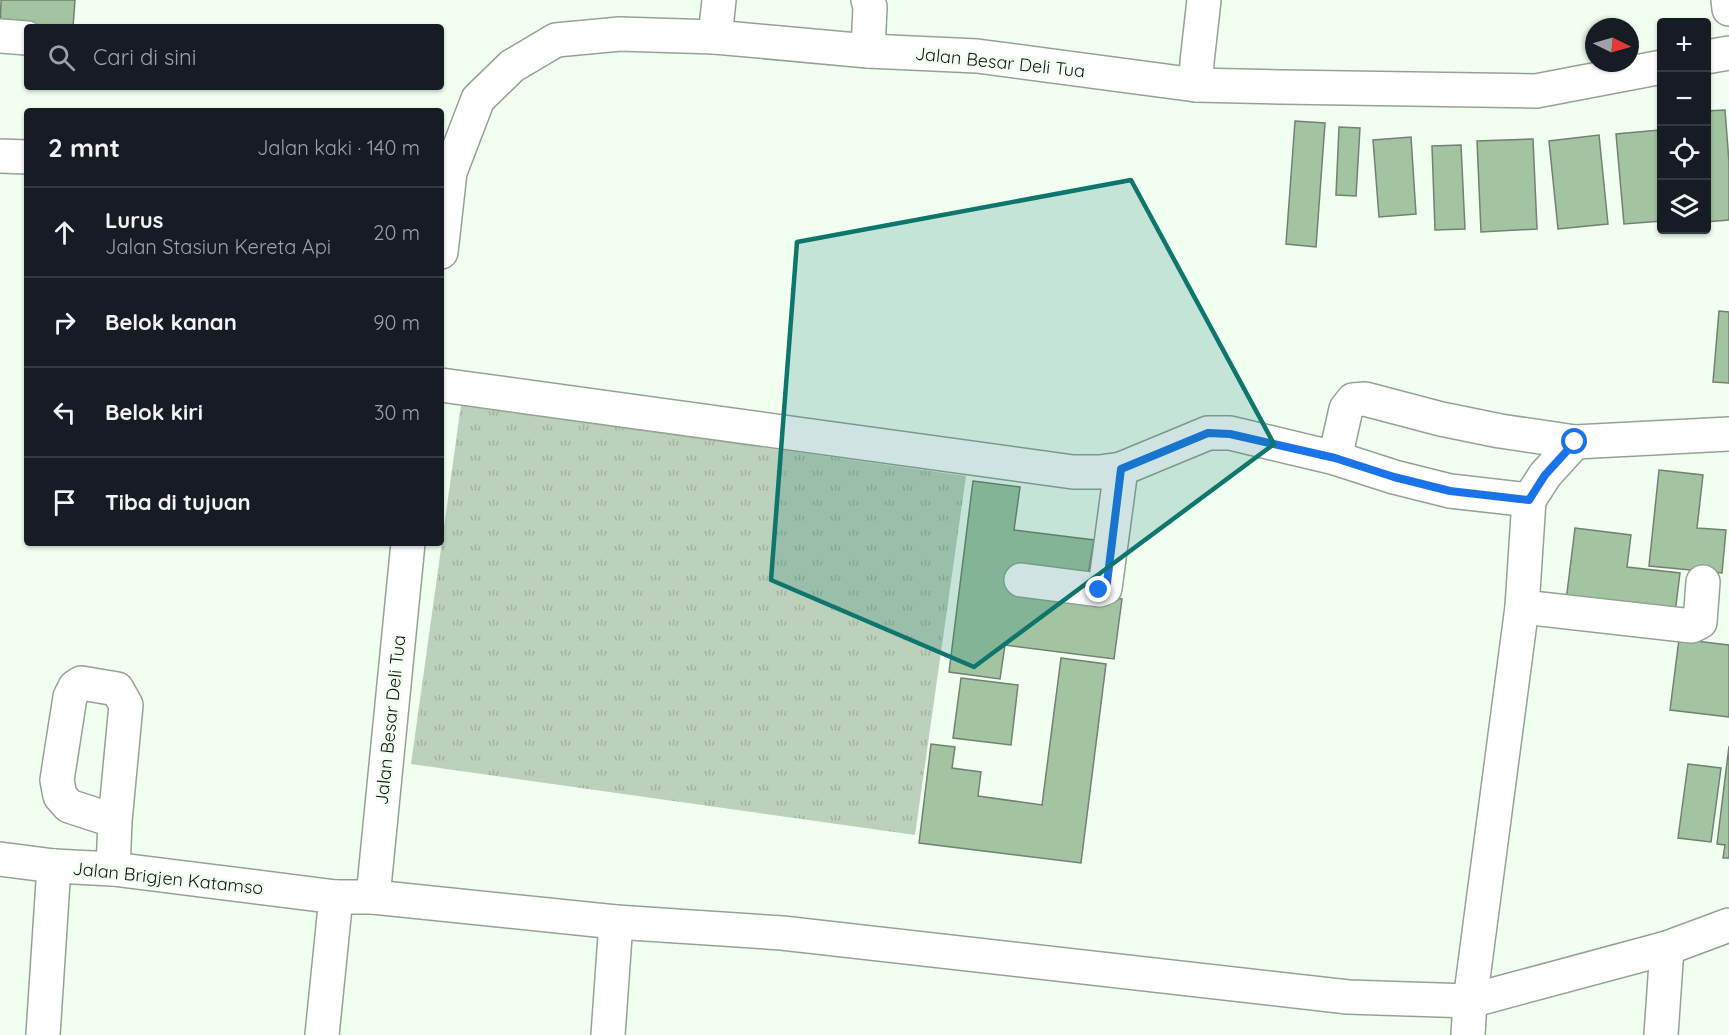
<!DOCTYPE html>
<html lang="id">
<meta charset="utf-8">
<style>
body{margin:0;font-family:Quicksand,sans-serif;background:#20242c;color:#f1f3f6}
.controls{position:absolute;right:18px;top:18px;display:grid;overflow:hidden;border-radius:6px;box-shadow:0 2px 4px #0004}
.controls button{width:54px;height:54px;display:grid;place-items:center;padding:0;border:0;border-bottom:2px solid #363941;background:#171b24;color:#f1f3f6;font:30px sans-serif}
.compass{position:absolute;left:1585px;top:18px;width:54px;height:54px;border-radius:50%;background:#171b24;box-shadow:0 2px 4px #0004;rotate:95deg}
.stop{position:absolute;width:18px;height:18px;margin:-14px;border:4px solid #1a73e8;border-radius:50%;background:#fff}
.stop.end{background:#1a73e8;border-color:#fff;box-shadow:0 2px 6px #0008}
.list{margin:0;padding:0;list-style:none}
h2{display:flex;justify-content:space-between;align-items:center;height:78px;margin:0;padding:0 24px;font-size:26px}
h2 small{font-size:20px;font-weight:400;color:#9ea1a6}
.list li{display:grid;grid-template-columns:39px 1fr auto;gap:18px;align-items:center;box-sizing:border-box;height:90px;padding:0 24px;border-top:2px solid #363941}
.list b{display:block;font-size:22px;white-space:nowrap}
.list p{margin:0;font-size:20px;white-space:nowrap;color:#9ea1a6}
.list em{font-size:20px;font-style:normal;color:#9ea1a6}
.icon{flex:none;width:33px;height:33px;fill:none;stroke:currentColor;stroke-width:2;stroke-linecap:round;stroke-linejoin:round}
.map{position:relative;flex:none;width:1729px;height:1035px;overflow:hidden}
.search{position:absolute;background:#171b24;box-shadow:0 2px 4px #0004;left:24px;top:24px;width:420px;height:66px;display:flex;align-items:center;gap:15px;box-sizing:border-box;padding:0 21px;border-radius:6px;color:#9ea1a6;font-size:22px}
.panel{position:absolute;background:#171b24;box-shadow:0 2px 4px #0004;left:24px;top:108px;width:420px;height:438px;border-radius:6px}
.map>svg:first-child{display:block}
</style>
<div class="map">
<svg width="1729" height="1035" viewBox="0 0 1729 1035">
<defs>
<pattern id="grass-tufts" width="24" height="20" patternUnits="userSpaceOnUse" patternTransform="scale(1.5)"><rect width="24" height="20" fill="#bcd1bb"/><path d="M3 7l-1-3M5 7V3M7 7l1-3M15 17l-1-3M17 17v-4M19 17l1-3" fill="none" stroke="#a1b3a0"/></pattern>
</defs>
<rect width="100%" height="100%" fill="#f1fff0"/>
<polygon fill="url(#grass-tufts)" points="461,405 966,476 915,835 411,764"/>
<g fill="#a2c4a1" stroke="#728171" stroke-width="1.5">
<polygon points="1,0 75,0 73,27 27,27 0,32"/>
<polygon points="1725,110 1729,162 1729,220 1706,222 1706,111"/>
<polygon points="1295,121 1325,123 1316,247 1286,244"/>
<polygon points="1339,127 1360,128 1356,196 1336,195"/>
<polygon points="1659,130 1662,156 1662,221 1624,224 1616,134"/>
<polygon points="1599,135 1608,224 1558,229 1549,141"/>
<polygon points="1411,137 1416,214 1379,217 1373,140"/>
<polygon points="1533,139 1537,229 1481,232 1477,141"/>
<polygon points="1461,145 1465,229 1435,230 1432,146"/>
<polygon points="1719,311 1729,312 1729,383 1713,382"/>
<polygon points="1659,470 1703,475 1697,528 1726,530 1722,573 1649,566"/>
<polygon points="973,481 1020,487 1014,530 1094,540 1088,575 1014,585 1122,599 1114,659 1005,645 1000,679 949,672"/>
<polygon points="1575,528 1631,535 1627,567 1680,573 1675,613 1566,601"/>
<polygon points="1679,639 1729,645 1729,717 1670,710"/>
<polygon points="1061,658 1106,664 1081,863 919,843 931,744 955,747 952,768 981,772 978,796 1042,805"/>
<polygon points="961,678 1018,685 1011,745 953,738"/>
<polygon points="1729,746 1729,858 1723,858 1725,845 1717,844"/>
<polygon points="1688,764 1721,768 1711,842 1678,838"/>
</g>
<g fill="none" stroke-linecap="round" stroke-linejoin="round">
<defs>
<g id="minor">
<polyline points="1728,0 1729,9"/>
<polyline points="0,36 27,38"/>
<polyline points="715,37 719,0"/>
<polyline points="868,51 870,7 868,0"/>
<polyline points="1196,85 1197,62 1204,0"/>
<polyline points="0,156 27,157"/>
<polyline points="441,385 1073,472 1100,472 1121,469 1208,433 1230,433 1335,458 1394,477 1450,491 1529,500"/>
<polyline points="1335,458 1346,409 1353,400 1365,399 1441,419 1500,431 1575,442 1729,434"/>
<polyline points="1021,580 1099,590 1105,588 1121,469"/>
<polyline points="1522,607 1692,626 1700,622 1703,582"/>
<polyline points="113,869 115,821 126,705 117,689 81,683 75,687 70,697 57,780 60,796 69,806 115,821"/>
<polyline points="43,1035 54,866"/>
<polyline points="322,1035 336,897"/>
<polyline points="608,1035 616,922"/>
<polyline points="1468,1035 1470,1001 1522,607 1529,500 1545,475 1575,442"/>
<polyline points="1661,1035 1667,948"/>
</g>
<g id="major">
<polyline points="1706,57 1729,53"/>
<polyline points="441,252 450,172 478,99 512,66 556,40 620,34 715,37 868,51 977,56 1196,85 1281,87 1536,91 1662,67"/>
<polyline points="0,859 54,866 113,869 336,897 373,897 616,922 782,933 1348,997 1470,1001 1667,948 1729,925"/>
<polyline points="373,897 408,543"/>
</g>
</defs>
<use href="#minor" stroke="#93a392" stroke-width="36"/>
<use href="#major" stroke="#93a392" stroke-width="36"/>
<use href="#minor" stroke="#fff" stroke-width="33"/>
<use href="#major" stroke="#fff" stroke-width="33"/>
</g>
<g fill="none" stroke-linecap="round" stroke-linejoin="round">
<polyline stroke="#1a73e8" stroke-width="8" points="1099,590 1105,588 1107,583 1121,469 1208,433 1230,434 1335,458 1394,477 1450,491 1529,500 1545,475 1575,442"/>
</g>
<path fill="#0f766e" fill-opacity="0.2" stroke="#0f766e" stroke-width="4.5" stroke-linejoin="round" d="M1131 180 1274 444 974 667 771 580 797 242Z"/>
<g text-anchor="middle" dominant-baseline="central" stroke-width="5" stroke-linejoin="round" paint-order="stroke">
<g font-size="18" fill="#111711" stroke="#f1fff0">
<text transform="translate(1000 62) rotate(6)">Jalan Besar Deli Tua</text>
<text transform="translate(390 720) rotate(-84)">Jalan Besar Deli Tua</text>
<text transform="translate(168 878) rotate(6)">Jalan Brigjen Katamso</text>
</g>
</g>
</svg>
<div class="controls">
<button>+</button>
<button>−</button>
<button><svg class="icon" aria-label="locate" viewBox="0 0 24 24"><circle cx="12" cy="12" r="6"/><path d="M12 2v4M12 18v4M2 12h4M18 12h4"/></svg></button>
<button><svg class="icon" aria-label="layers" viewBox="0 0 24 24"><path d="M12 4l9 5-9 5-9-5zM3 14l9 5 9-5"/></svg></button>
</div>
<svg class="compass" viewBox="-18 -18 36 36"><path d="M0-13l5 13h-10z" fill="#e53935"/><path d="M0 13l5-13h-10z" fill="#9ea1a6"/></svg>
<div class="stop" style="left:1575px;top:442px"></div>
<div class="stop end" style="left:1099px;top:590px"></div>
<div class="search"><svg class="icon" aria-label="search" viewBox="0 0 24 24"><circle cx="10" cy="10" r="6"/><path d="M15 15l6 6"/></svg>Cari di sini</div>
<section class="panel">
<h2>2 mnt<small>Jalan kaki · 140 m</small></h2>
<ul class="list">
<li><svg class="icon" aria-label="ahead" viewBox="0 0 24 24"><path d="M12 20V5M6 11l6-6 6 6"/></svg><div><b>Lurus</b><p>Jalan Stasiun Kereta Api</p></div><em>20 m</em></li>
<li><svg class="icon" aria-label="right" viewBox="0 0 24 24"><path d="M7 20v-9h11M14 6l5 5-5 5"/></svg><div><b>Belok kanan</b></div><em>90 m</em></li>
<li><svg class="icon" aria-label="left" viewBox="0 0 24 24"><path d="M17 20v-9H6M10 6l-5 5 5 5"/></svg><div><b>Belok kiri</b></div><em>30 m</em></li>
<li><svg class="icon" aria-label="arrive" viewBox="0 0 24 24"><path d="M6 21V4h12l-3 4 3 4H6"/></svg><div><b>Tiba di tujuan</b></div></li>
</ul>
</section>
</div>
